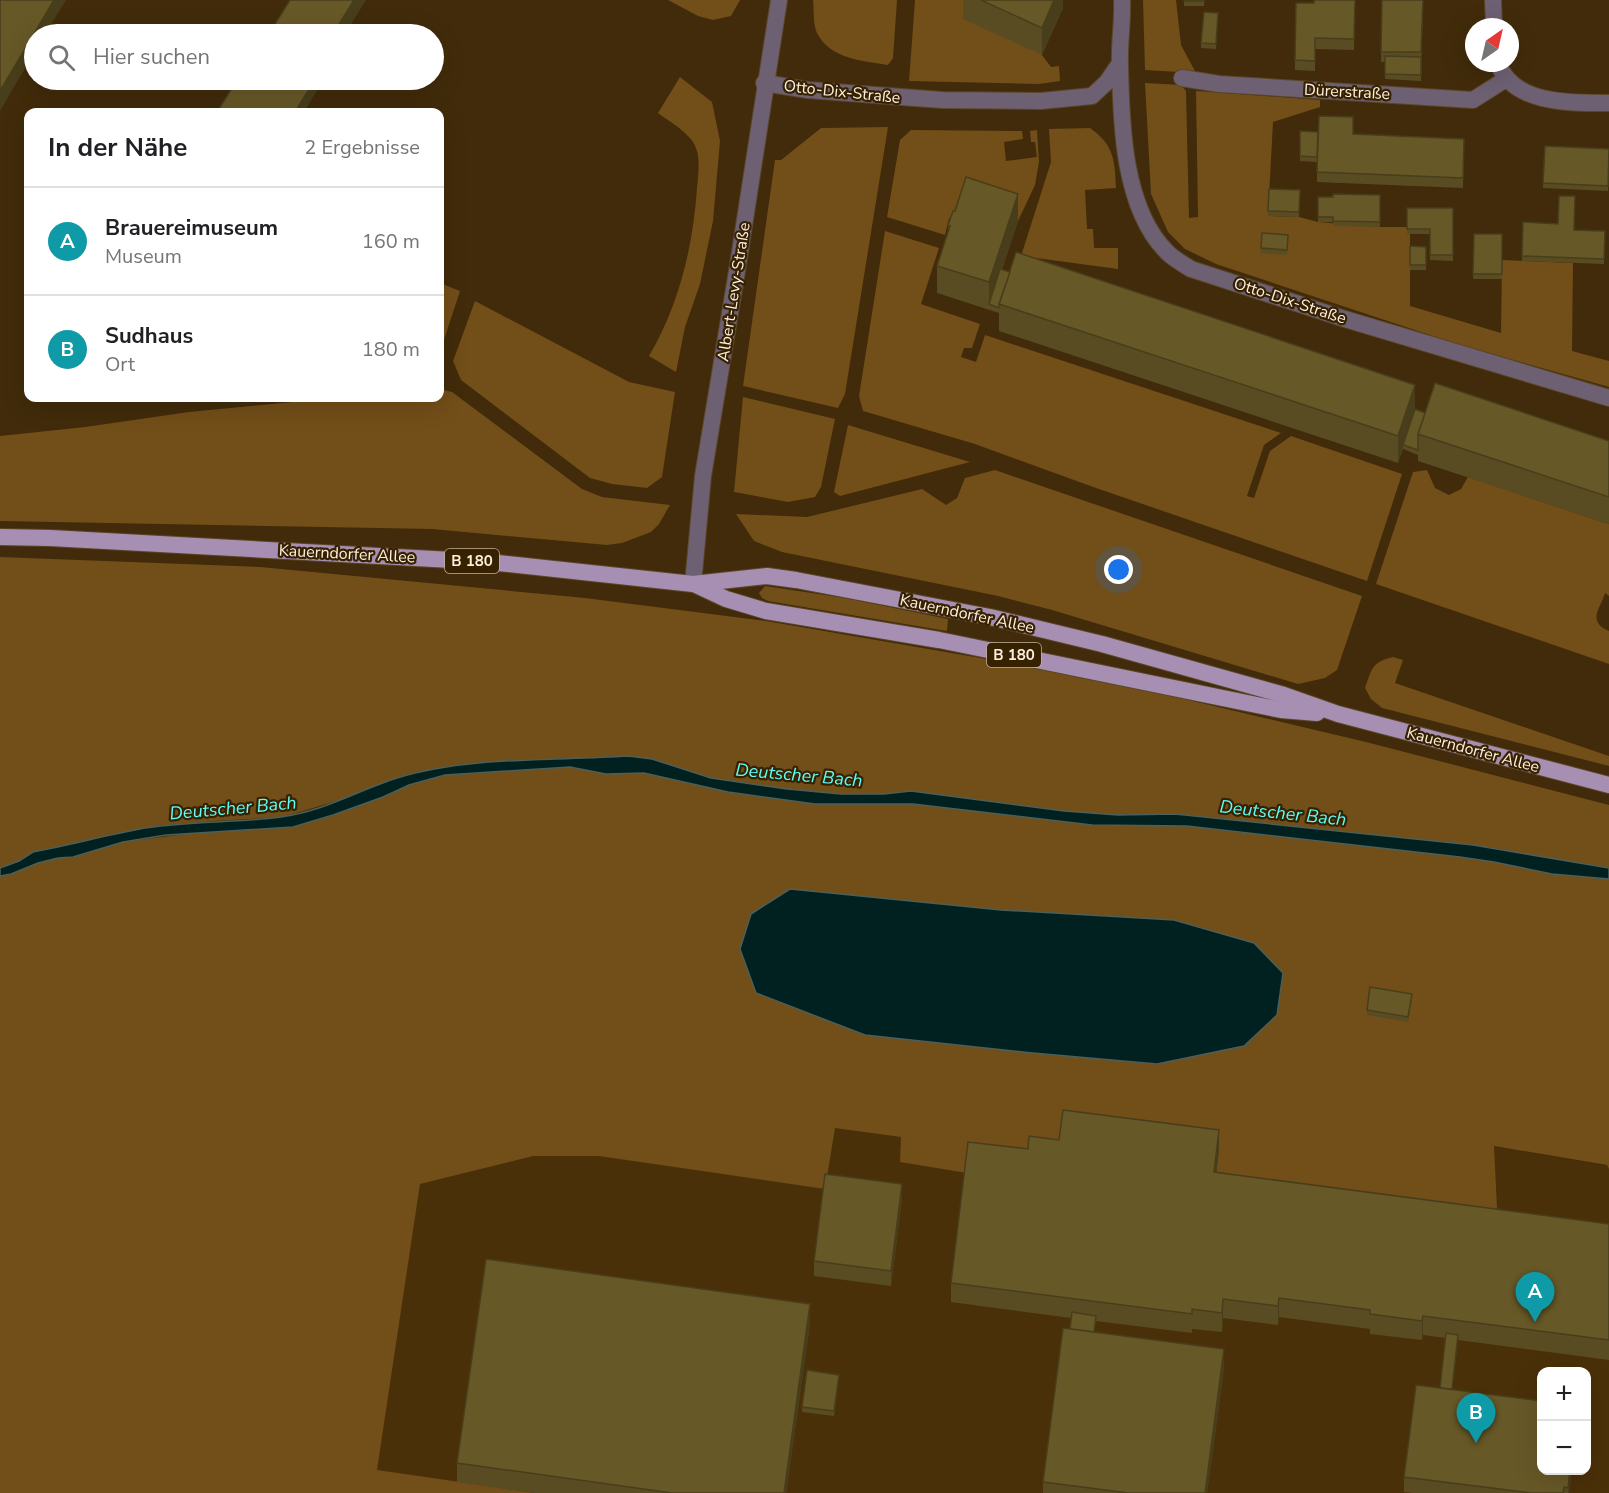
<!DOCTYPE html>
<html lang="de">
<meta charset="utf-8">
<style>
body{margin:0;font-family:"Nunito Sans",sans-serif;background:#f6f6f6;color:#202124}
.controls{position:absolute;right:18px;bottom:18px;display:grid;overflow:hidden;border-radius:12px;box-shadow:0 6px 24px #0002}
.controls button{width:54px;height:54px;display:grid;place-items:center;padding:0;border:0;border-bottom:2px solid #e0e0e0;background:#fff;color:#202124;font:30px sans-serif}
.compass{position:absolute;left:1465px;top:18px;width:54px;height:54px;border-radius:50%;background:#fff;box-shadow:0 6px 24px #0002;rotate:34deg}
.you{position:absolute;left:1119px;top:570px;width:21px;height:21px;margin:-15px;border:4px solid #fff;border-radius:50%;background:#1a73e8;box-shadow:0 0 0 9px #1a73e833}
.badge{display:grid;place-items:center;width:39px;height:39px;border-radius:50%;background:#0f766e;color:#fff;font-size:20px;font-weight:700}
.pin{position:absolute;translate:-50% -50px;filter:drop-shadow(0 2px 3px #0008)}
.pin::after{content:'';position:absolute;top:32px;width:21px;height:18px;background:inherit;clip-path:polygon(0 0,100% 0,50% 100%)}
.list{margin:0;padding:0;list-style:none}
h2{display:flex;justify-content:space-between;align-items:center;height:78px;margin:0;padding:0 24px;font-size:26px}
h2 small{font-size:20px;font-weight:400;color:#757577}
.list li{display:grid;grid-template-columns:39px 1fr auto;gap:18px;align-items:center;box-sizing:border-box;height:108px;padding:0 24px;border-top:2px solid #e0e0e0}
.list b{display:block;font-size:22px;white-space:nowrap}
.list p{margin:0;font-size:20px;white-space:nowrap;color:#757577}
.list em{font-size:20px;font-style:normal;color:#757577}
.icon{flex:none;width:33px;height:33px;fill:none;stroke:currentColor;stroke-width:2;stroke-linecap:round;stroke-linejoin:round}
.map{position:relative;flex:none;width:1609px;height:1493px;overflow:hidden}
.search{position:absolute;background:#fff;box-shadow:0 6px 24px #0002;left:24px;top:24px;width:420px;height:66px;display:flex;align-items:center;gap:15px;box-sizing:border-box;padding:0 21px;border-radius:33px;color:#757577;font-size:22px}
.panel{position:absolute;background:#fff;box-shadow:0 6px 24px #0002;left:24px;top:108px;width:420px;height:294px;border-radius:12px}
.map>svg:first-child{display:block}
</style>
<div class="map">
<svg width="1609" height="1493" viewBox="0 0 1609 1493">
<rect width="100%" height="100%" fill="#412b0a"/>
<path fill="#4a3008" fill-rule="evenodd" d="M1275 1110 1609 1166V1493H535L377 1471 327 1213 467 1130ZM1542 1372H1586V1470H1542Z"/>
<g fill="#724e18" fill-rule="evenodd">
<polygon points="668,0 740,0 731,16 713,20 698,16"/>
<path d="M813 0H897L893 58 888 65C863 61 830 59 817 33 813 25 814 9 813 0Z"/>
<polygon points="915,0 972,0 1042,55 1051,67 1059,66 1060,81 1039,84 909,81"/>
<polygon points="1143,0 1176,0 1181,45 1196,73 1145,70"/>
<path d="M680 77 712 102 720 141 713 221 700 284 685 327 676 372 649 356C679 305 693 247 697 188 698 177 700 163 697 151 693 134 671 123 658 113Z"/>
<polygon points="1145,83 1181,85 1186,91 1189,218 1198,217 1196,91 1320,100 1320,107 1273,122 1268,216 1299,217 1318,222 1380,227 1407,227 1407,234 1410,234 1410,306 1501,333 1502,260 1573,263 1572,351 1609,361 1609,387 1460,345 1216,264 1185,249 1168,232 1151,194"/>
<polygon points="888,127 845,394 838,408 743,386 775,160 781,160 821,128"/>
<path d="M1090 128C1114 145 1115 160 1116 188L1085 190 1087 229H1093L1094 248H1118V269L1021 256 1051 162 1049 129Z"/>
<polygon points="911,130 1022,131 1023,139 1004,142 1006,161 1037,157 1035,142 1031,142 1030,131 1037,130 1039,162 1035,185 1018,221 958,221 949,218 945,235 887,217 900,140"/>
<polygon points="885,231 939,248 921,304 980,324 972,348 964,348 961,357 976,362 985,335 1281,433 1264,445 1247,496 1254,498 1270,451 1291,436 1402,474 1367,581 1096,488 975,444 863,411 859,396"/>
<polygon points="440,283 460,291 440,352"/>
<polygon points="475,301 629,382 675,392 662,477 647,488 612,484 590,478 461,380 453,361"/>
<polygon points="440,389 452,392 582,489 602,497 670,505 659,524 651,532 622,543 607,545 432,529 0,521 0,436 85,427 189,412 335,398 440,398"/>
<polygon points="743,397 835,419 821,487 815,497 788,502 734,492"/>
<polygon points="848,425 970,462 840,496 834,492"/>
<polygon points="995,470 1362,596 1337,670 1325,678 1298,684 1052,610 998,596 782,552 754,541 736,514 807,517 922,489 946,505 957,498 965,478"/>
<path d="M1427 470 1435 488 1449 495 1461 489 1468 477 1609 524V596L1605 593C1601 608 1586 621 1609 631V664L1376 584 1413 472Z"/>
<polygon points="0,557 260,567 585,598 766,621 1091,677 1366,742 1609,805 1609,868 1473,845 1175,814 1118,815 1064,811 911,791 884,794 841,794 787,789 711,778 652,759 628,756 453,766 283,817 215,821 146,828 33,852 19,861 0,868"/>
<polygon points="765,586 845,598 948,619 947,631 768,601 762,598 759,593"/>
<path d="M1393 657 1403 660 1395 683 1609 756V766L1382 708 1371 699 1365 688C1372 668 1372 662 1393 657Z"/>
<path d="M570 767 606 774 644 773 728 792 815 804H913L1092 825 1187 826 1460 857 1494 862 1552 874 1609 879V1169L1607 1165 1494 1146 1498 1229 1214 1191 1219 1150 1059 1159 967 1173 900 1162 901 1137 835 1128 825 1189 599 1156H533L420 1184 377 1470 535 1493H0V876L11 874 38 863 58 858 73 857 123 842 333 815 383 797 409 785 445 775ZM790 889 1001 910 1174 920 1244 1046Z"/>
</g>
<g fill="#002120" stroke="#4c5f59" stroke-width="1.5">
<path d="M628 756 652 759 711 778 787 789 841 794H884L911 791 1064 811 1118 815 1175 814 1473 845 1609 868V879L1552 874 1494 862 1460 857 1187 826 1092 825 913 804H815L728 792 644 773 606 774 570 767 445 775 409 785 383 797 333 815 293 827 166 835 123 842 73 857 58 858 38 863 11 874 0 876V868L19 861 33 852C70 845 107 835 145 828 190 821 236 823 281 817 322 812 359 790 397 778 467 756 556 761 628 756Z"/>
<polygon points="790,889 1001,910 1174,920 1254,943 1283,973 1277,1015 1244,1046 1157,1064 1033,1053 865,1035 756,993 740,949 751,914"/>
</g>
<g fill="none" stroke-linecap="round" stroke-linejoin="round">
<defs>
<g id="minor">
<path d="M1122 0C1123 22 1119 43 1120 65 1121 123 1123 210 1168 253 1174 259 1183 264 1191 269L1345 319 1609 398"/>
<polyline points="1493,0 1494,27"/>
<path d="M1498 63C1513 105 1572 103 1609 103"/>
<polyline points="1182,78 1219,84 1473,100 1506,79"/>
<polyline points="764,83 808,90 942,100 1041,101 1092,96 1107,82 1120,63"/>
<polyline points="693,584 703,476 737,271 779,0"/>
</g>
<g id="primary">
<polyline points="0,537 50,538 489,562 693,584 767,576 796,580 990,617 1102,644 1284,695 1338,714 1609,785"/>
<polyline points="694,584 726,599 766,611 939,640 1281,710 1317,713"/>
</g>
</defs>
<use href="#minor" stroke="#5b4628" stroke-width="18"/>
<use href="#primary" stroke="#5b4628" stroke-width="18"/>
<use href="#minor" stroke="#6c6072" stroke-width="16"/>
<use href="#primary" stroke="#a78fb4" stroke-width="16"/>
</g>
<g fill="#594c22">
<polygon points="963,0 1063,0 1063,8 1042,55 963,19"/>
<rect x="1184" y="0" width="20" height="6"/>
<polygon points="1355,0 1354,50 1315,49 1315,71 1295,70 1295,60 1314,3"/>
<polygon points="1382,0 1423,0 1421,81 1385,79 1385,62 1381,62"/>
<polygon points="1218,19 1216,49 1201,48 1201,43"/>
<polygon points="1353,134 1464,149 1463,188 1317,182 1317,162 1300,161 1300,156"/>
<polygon points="1545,146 1609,165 1608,191 1543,188"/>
<polygon points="1269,189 1300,190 1299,217 1268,216"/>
<polygon points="1380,195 1380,227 1333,226 1333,222 1318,222 1318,197"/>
<polygon points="1407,208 1453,208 1453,261 1430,260 1430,234 1407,234"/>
<polygon points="1018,221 1002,270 1425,413 1609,441 1609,524 1418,461 1418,455 1403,449 1398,463 999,331 999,313 937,293 937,266 948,232 948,225"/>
<polygon points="1523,222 1574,230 1605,231 1604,264 1522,261"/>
<polygon points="1262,233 1288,235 1287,255 1261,253"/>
<polygon points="1474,234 1502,234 1502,279 1473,279"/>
<polygon points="1410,246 1426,247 1426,270 1410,270"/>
<polygon points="1412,999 1408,1022 1367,1015 1367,1010"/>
<polygon points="1059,1140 1219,1150 1216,1172 1609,1224 1609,1360 1458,1340 1452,1389 1572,1470 1569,1493 1413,1493 1404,1492 1404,1477 1440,1388 1446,1338 1423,1335 1422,1340 1370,1334 1370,1329 1279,1317 1278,1325 1223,1318 1222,1332 1192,1329 1192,1333 1096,1321 1094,1332 1224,1369 1207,1493 1043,1493 1043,1482 1071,1318 951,1302 951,1283 1028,1149"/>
<polygon points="902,1199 891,1286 814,1276 814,1261"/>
<polygon points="810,1324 786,1493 535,1493 457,1482 457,1463"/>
<polygon points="839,1380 834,1416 802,1412 802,1407"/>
</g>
<g fill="#483e1b">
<polygon points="54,0 66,0 45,34 34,34 34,53 0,111 0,91"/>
<polygon points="354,0 366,0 345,34 333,34"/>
<polygon points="1054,0 1063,0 1063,8 1042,55 1042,28"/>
<polygon points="315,80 322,80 322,82 304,112 295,112"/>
<polygon points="1018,194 1018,221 990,305 989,304 989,309 989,282"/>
<polygon points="1415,385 1415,412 1403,445 1403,449 1398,463 1398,436"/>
<polygon points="1219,1130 1219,1150 1214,1191 1214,1172"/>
<polygon points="902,1184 902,1199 891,1286 891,1271"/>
<polygon points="1279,1298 1279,1317 1278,1325 1278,1306"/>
<polygon points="1223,1299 1223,1318 1222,1332 1222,1313"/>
<polygon points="810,1304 810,1324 786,1493 784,1493"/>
<polygon points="1423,1316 1423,1335 1422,1340 1422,1321"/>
<polygon points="1224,1349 1224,1369 1207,1493 1205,1493"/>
<polygon points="839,1375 839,1380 834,1416 834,1411"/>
<polygon points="1570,1470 1572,1470 1569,1493 1568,1493"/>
</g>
<g fill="#675827" stroke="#483e1b" stroke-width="1.5">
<polygon points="0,0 54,0 0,91"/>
<polygon points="290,0 354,0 333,34 274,34 270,32"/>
<polygon points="981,0 1054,0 1042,28"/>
<rect x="1184" y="0" width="20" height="1"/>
<polygon points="1314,0 1355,0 1354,39 1315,38 1315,61 1295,60 1296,3 1314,3"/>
<polygon points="1382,0 1423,0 1421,52 1381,52"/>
<polygon points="1204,12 1218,13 1216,44 1201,43"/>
<polygon points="1385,56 1421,57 1421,75 1385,74"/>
<polygon points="237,80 315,80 295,112 217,112"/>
<polygon points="1319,116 1353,117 1353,134 1464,139 1463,178 1317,172"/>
<polygon points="1300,131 1318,132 1317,157 1300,156"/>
<polygon points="1545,146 1609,149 1608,186 1543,183"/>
<polygon points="966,177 1018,194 989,282 937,266 950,226 948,225 953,211 955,211"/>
<polygon points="1269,189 1300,190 1299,212 1268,211"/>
<polygon points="1333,194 1380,195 1380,222 1333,221 1333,217 1318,217 1318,197 1333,197"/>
<polygon points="1559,196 1575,196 1574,230 1605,231 1604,259 1522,256 1523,222 1558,224"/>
<polygon points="1407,208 1453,208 1453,255 1430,255 1430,229 1407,229"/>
<polygon points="1262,233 1288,235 1287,250 1261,248"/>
<polygon points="1474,234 1502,234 1502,274 1473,274"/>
<polygon points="1410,246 1426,247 1426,265 1410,265"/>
<polygon points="1016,252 1415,385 1398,436 999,304"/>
<polygon points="1000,269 1010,272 999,304 999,308 989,304"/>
<polygon points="1435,383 1609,441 1609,497 1418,434"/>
<polygon points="1415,409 1425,413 1418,434 1418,450 1403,445"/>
<polygon points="1370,987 1412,994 1408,1017 1367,1010"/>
<polygon points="1063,1110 1219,1130 1214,1172 1609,1224 1609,1340 1423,1316 1422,1321 1370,1314 1370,1310 1279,1298 1278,1306 1223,1299 1222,1313 1192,1309 1192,1314 951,1283 968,1142 1028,1149 1029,1136 1059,1140"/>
<polygon points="825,1174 902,1184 891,1271 814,1261"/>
<polygon points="486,1259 810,1304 784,1493 672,1493 457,1463"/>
<polygon points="1072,1312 1096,1316 1094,1332 1070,1329"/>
<polygon points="1063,1328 1224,1349 1205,1493 1129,1493 1043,1482"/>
<polygon points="1446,1333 1458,1335 1452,1389 1440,1388"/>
<polygon points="807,1370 839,1375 834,1411 802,1407"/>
<polygon points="1416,1385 1542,1401 1542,1470 1570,1470 1568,1488 1564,1487 1563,1493 1531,1493 1404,1477"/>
</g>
<g text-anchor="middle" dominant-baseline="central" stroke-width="4.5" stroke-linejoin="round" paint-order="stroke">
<g fill="#362101" stroke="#c2b19c" stroke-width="1.5">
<rect x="445" y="549" width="54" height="24" rx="4.5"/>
<rect x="987" y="643" width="54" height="24" rx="4.5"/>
</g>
<g font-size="15" font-weight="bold" fill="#feefde">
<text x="472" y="561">B 180</text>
<text x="1014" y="655">B 180</text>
</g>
<g font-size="16" fill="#feefde" stroke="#362101">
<text transform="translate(842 92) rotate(6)">Otto-Dix-Straße</text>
<text transform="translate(1347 92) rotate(3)">Dürerstraße</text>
<text transform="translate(734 292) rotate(-81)">Albert-Levy-Straße</text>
<text transform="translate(1290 301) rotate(18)">Otto-Dix-Straße</text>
<text transform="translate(347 554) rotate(3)">Kauerndorfer Allee</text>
<text transform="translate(967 614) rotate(12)">Kauerndorfer Allee</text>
<text transform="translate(1473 750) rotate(15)">Kauerndorfer Allee</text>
</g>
<g font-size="18" font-style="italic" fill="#5bfefa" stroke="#362101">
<text transform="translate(799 775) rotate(5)">Deutscher Bach</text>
<text transform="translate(233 808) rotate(-5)">Deutscher Bach</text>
<text transform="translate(1283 813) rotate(6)">Deutscher Bach</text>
</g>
</g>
</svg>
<div class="controls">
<button>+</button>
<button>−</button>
</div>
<svg class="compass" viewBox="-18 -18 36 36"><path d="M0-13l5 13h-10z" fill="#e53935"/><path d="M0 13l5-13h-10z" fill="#757577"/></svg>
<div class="you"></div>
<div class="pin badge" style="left:1535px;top:1322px;background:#0f9aa8">A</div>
<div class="pin badge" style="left:1476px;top:1443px;background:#0f9aa8">B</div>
<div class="search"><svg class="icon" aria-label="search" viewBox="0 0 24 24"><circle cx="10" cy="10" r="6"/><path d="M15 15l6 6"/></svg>Hier suchen</div>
<section class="panel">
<h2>In der Nähe<small>2 Ergebnisse</small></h2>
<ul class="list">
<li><span class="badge" style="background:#0f9aa8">A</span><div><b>Brauereimuseum</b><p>Museum</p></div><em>160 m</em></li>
<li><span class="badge" style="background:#0f9aa8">B</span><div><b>Sudhaus</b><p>Ort</p></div><em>180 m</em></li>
</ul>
</section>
</div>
